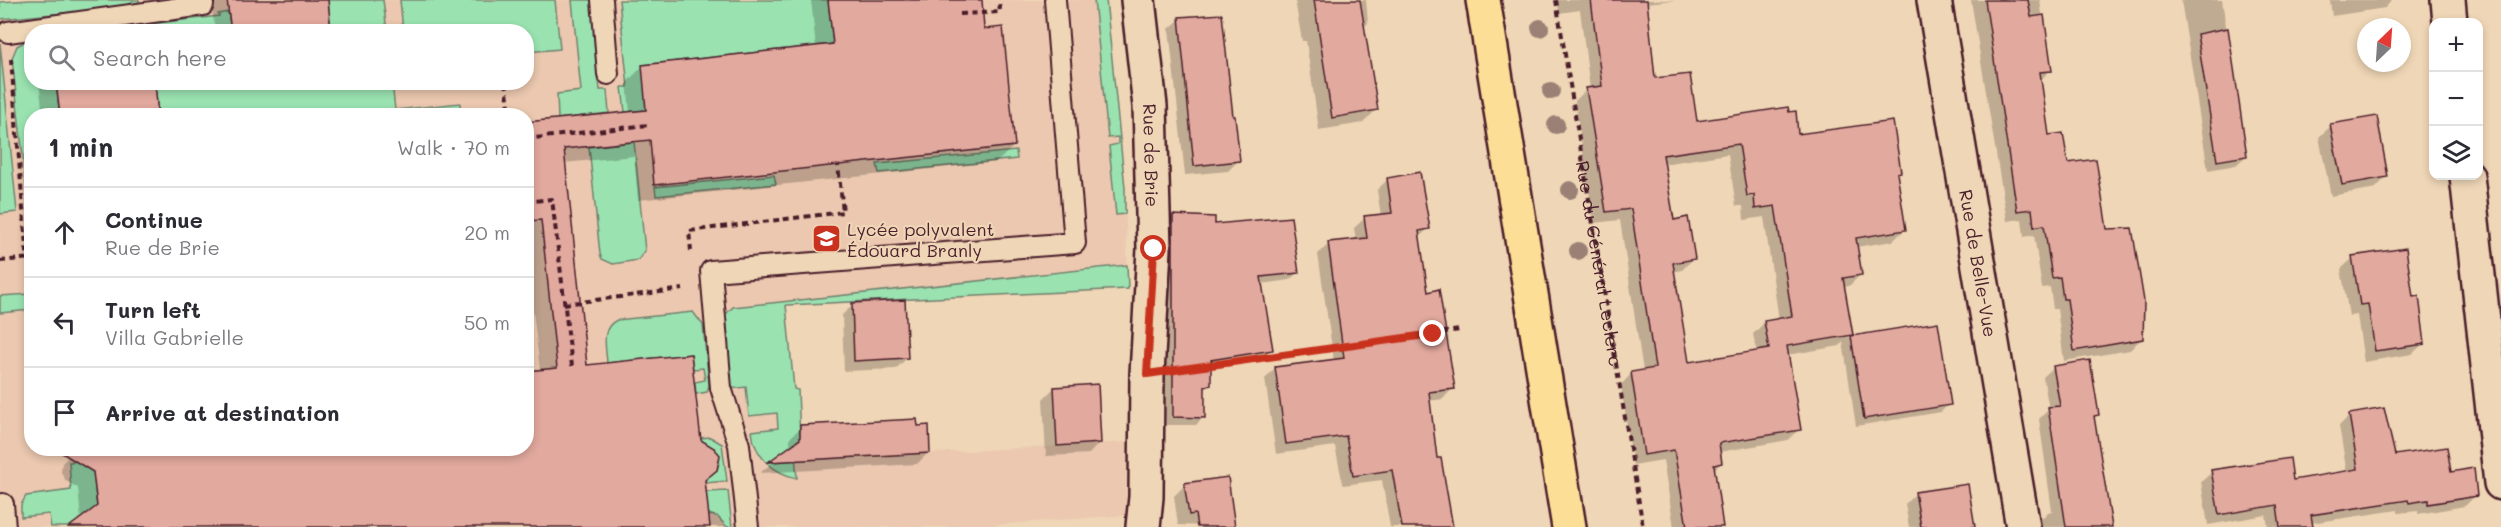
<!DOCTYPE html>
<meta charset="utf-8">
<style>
body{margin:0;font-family:Mali,sans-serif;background:#f2f2f3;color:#2b2b33}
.controls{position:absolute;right:18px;top:18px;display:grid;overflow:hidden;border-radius:12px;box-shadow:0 3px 9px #0003}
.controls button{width:54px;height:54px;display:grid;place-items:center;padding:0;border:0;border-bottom:2px solid #e1e1e2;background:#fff;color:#2b2b33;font:30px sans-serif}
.compass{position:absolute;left:2357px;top:18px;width:54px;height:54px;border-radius:50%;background:#fff;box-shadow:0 3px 9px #0003;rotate:25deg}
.stop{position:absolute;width:18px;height:18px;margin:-14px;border:4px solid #c8321e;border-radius:50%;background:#fff}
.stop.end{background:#c8321e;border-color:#fff;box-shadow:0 2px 6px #0008}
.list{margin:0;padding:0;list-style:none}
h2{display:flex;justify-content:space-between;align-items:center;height:78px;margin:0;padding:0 24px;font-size:26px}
h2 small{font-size:20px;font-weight:400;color:#7c7c81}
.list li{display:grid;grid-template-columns:39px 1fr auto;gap:18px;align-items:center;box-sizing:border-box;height:90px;padding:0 24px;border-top:2px solid #e1e1e2}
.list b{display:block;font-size:22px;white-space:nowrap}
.list p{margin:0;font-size:20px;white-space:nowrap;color:#7c7c81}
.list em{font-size:20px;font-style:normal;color:#7c7c81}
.icon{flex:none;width:33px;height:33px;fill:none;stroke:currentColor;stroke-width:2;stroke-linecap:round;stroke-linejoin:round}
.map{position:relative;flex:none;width:2501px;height:527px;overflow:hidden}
.search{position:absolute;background:#fff;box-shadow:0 3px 9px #0003;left:24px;top:24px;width:510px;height:66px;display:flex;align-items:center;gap:15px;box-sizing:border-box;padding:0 21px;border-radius:24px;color:#7c7c81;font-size:22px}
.panel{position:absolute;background:#fff;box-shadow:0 3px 9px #0003;left:24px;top:108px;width:510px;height:348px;border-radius:24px}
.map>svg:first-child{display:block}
</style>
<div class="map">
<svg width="2501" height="527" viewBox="0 0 2501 527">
<rect width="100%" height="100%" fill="#efd6b6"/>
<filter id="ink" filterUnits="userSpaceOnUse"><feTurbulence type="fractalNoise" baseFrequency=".0167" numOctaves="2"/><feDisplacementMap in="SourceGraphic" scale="12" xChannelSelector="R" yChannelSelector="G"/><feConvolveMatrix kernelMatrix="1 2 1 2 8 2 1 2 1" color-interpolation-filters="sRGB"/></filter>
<g filter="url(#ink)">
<path fill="#ebc8af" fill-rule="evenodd" d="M30 0H1106L1125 188 1128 289 786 305 794 389 798 390 800 439 794 443 796 461 1127 442 1126 515 967 527H0V2ZM32 32H526V82H32ZM32 116H526V448H32Z"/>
<g fill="#9ae3b1" stroke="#72816e" stroke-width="1.5">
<polygon points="30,0 139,0 139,6 0,19 0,2"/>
<polygon points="328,0 383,0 387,31 331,31"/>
<polygon points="400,0 555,0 560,49 527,52 526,32 403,31"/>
<polygon points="572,0 591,0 600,90 607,90 609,113 558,119 557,94 581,91"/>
<polygon points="619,0 828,0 833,44 643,65 646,110 625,112 622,87 628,87"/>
<polygon points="1094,0 1106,0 1125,188 1125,214 1116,215 1109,146 1118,144 1118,137 1108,138"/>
<polygon points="228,12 231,31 76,32 219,16 218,14"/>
<polygon points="31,38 32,82 56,83 60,115 32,116 32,211 29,211 12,58 17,46"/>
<polygon points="0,43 17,212 0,214"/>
<polygon points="155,83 392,83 395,110 460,103 461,115 158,115"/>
<polygon points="634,142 645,251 638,260 613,264 602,259 600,254 589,147"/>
<polygon points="1016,151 1017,159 879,173 877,164"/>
<polygon points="774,175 776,184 656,196 655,187"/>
<path d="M1127 265 1128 289 786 305 794 389 798 390 800 439 794 443 797 478C773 473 754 456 752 431L778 428 777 413 749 416 746 387 730 389 724 316 733 307Z"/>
<polygon points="31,294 31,310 0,313 0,296"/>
<path d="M693 312 703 325 709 385 707 392 696 394 695 382 705 380 703 368 693 369 691 354 607 363C606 346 600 328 617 320Z"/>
<polygon points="710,437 722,444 727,481 705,483 705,476 717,470 720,458 714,448 701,445 701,438"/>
<polygon points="78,461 93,469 97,508 87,514 84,527 51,527 49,514 21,517 21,505 26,496 71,490 69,462"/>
<polygon points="728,491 732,527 727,527 717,516 708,515 706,492"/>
</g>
<g fill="#0003" fill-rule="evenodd">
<polygon points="211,0 326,0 329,32 215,32"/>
<polygon points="811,0 957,0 1014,146 997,162 638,200 634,156 564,163 586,366 704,481 707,511 721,520 725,527 75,527 81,521 78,488 66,481 61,472 62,463 74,451 526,448 540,371 526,250 526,124 630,113 627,82 643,66 816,48"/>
<polygon points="1295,0 1366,0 1368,23 1363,28 1376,110 1363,123 1319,130 1306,41 1302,41"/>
<path d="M1558 0H1676L1646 3 1653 80 1695 123 1797 136 1900 172 1896 175 1904 230 1893 241 1856 247 1861 274 1849 286 1843 287 1851 335 1848 338 1937 323 1949 404 1941 412 1856 426 1843 342 1840 346 1787 355 1799 429 1788 440 1719 452 1721 463 1713 471 1720 527H1674L1663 460 1633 465 1621 385 1632 373 1643 371 1620 220 1594 223 1575 101 1587 89H1590L1580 10 1559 13ZM1728 154 1736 206H1743L1744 220 1764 217 1779 320 1765 322 1753 334 1757 353 1688 364 1673 272 1682 270 1693 259 1673 221 1663 164Z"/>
<polygon points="1971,0 2040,0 2050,70 2040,81 2048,136 2105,231 2141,339 2130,350 2064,361 2057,309 2053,309 2050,287 2042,288 2034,235 2024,237 2022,219 2007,221"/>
<polygon points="2181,0 2222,0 2246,156 2236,165 2208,170"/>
<polygon points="2330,0 2392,0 2385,8 2332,16"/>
<polygon points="1180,19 1238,161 1228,171 1185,175 1169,29"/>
<polygon points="39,82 154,82 157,116 43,116"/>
<polygon points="2331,126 2387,176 2376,188 2331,196 2319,137"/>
<polygon points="1419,174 1428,229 1418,238 1427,294 1453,388 1443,399 1428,401 1436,460 1452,527 1390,527 1382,480 1343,485 1335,446 1276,454 1265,379 1275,368 1334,361 1318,254 1329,244 1356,241 1354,228 1365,218 1381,216 1377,190 1387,180"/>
<polygon points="1174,216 1214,226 1298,272 1290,280 1261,284 1271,350 1263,358 1210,366 1210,385 1203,391 1204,417 1196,425 1166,425 1166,224"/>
<polygon points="2353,258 2412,299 2424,343 2412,354 2364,362 2357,315 2349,316 2341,269"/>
<polygon points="853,305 907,358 896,369 844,371 842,315"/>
<polygon points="2054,367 2097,415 2093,419 2110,527 2039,527 2038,522 2048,512 2052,511 2039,419 2049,409 2043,377"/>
<polygon points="1054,388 1100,442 1089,454 1046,456 1043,399"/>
<polygon points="2350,415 2394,457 2450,473 2476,495 2465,506 2418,514 2418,511 2398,513 2398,510 2311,523 2310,527 2268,527 2266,515 2208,525 2201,482 2212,472 2292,482 2347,473 2339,426"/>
<polygon points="801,427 928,453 917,464 760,473 790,448 790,438"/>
<polygon points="1185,485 1234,527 1178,525 1174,496"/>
<polygon points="1916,493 1972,527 1909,527 1905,504"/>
</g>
<g fill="#e2a99e" stroke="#4a1f2b" stroke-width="1.5" fill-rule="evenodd">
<polygon points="227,0 328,0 331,32 231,32"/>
<polygon points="828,0 982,0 984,29 1003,27 1015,146 654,185 650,140 564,149 587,365 691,354 701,440 714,448 720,455 717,470 705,480 710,527 69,527 97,506 93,472 54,448 526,448 526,371 557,368 541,220 526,221 526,122 646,110 642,65 833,44"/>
<polygon points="1314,0 1360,0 1378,110 1332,118"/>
<path d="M1591 0H1647L1655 78 1690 74 1697 121 1788 107 1789 112 1796 111 1798 134 1893 121 1901 172 1897 173 1906 230 1856 238 1862 275 1843 278 1853 335 1787 346 1801 430 1719 443 1722 463 1714 465 1723 527H1687L1674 450 1644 455 1631 372 1655 368 1631 209 1606 212 1586 88 1602 86ZM1739 144 1747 196 1754 195 1755 209 1775 206 1792 316 1764 321 1769 349 1689 362 1673 263 1695 259 1688 217 1674 220 1663 155Z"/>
<polygon points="1985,0 2028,0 2031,17 2044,15 2052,71 2040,72 2049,135 2063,133 2068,163 2096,159 2107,229 2132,228 2144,301 2143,339 2074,351 2067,299 2063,299 2060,277 2052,278 2044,225 2034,227 2032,209 2017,211"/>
<polygon points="1222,14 1233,116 1235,116 1240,161 1194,166 1179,17"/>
<polygon points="2228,28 2247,156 2217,161 2197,34"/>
<polygon points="56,82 155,82 158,116 60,116"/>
<polygon points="2377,116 2388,177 2342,185 2330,124"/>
<polygon points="1420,172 1430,229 1419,231 1428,292 1439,289 1455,389 1429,392 1437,458 1441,458 1453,527 1402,527 1392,470 1353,476 1346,436 1286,444 1275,367 1344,358 1328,242 1367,238 1364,216 1392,213 1387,178"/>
<polygon points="1173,215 1215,217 1215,224 1291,217 1299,273 1261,277 1273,350 1211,360 1211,385 1205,386 1205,418 1173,417"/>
<polygon points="2406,248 2413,297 2419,296 2425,344 2375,351 2368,304 2360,305 2352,256"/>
<polygon points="905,300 908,358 854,361 852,303"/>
<polygon points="1938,322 1951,405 1864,419 1851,336"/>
<polygon points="2090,360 2099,415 2094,416 2112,527 2066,527 2048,407 2060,406 2053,366"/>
<polygon points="1098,384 1101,443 1057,446 1054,387"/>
<polygon points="2384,408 2395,455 2447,447 2451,472 2474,468 2477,496 2428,504 2428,500 2409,503 2408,500 2311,515 2313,527 2280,527 2277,505 2219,515 2211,470 2290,458 2293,480 2358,469 2349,414"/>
<polygon points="917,419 918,426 929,425 930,453 768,462 800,439 800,425"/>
<polygon points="1228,477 1235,527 1197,527 1195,514 1189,515 1184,483"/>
<polygon points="1968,484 1975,527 1921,527 1915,492"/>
</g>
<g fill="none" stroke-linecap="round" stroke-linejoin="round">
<defs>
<g id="lane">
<polyline points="602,0 608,74"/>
<polyline points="8,32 203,5 203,0"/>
<polyline points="3,504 5,527"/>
<polyline points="748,527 739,445 721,388 711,271 1075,243 1055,0"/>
</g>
<g id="street">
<path id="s2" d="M1138 0 1150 106 1154 249 1147 374 1146 497 1143 527"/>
<path id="s3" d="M1934 0 2023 527"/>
<polyline points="2448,0 2450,22"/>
<polyline points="2467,176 2501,483"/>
</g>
<polyline id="primary" points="1483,0 1569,527"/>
</defs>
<use href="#lane" stroke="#4a1f2b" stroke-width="24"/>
<use href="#street" stroke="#4a1f2b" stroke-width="38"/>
<use href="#primary" stroke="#4a1f2b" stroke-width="38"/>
<g stroke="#4a1f2b" stroke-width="4" stroke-dasharray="6 4.5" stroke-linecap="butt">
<path id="s1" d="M1556 0 1643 527"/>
<polyline points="960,14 1000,12 999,0"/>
<polyline points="11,59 27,259"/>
<polyline points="506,82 510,116"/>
<polyline points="526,139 648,125"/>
<polyline points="526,202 552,199 572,366"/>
<polyline points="691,251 689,231 843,212 838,165"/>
<polyline points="0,261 32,258"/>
<polyline points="564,304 683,289"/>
<polyline points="1182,369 1460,330"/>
</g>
<use href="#lane" stroke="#efd6b6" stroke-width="20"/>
<use href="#street" stroke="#efd6b6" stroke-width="33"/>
<use href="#primary" stroke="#fcde96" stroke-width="33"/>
</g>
<g fill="#9b8175">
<circle cx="1540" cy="28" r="9"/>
<circle cx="1551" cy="91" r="9"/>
<circle cx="1556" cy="125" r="9"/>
<circle cx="1570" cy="190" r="9"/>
<circle cx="1578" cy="251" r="9"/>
</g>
</g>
<g fill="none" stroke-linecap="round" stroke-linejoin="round" filter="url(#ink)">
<polyline stroke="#c8321e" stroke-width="8" points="1154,249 1147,374 1433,334"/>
</g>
<defs>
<symbol id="school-square" viewBox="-11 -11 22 22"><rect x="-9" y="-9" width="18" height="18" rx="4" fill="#c8321e" stroke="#efd6b6"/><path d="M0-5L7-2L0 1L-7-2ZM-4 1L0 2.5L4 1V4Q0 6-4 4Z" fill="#fff"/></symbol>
</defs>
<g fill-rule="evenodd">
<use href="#school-square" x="810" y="222" width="33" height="33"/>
</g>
<g text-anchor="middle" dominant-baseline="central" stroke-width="4.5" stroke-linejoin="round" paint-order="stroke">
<g font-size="18" fill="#4a1f2b" stroke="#efd6b6">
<text stroke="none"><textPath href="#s2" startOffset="156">Rue de Brie</textPath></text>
<text stroke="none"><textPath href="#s3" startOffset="267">Rue de Belle-Vue</textPath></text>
<text stroke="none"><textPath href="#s1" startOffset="267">Rue du Général Leclerc</textPath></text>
</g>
<g font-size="18" fill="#4a1f2b" stroke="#efd6b6" text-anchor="start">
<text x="847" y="229">Lycée polyvalent<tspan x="847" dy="21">Édouard Branly</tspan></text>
</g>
</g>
</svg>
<div class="controls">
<button>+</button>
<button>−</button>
<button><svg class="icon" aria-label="layers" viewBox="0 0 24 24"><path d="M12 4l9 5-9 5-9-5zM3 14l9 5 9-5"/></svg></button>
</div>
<svg class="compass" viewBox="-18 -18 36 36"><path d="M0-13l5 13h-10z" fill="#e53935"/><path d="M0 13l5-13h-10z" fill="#7c7c81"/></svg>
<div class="stop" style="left:1154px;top:249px"></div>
<div class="stop end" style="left:1433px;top:334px"></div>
<div class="search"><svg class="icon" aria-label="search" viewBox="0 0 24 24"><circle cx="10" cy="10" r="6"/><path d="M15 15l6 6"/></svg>Search here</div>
<section class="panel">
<h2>1 min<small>Walk · 70 m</small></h2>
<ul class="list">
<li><svg class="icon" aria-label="ahead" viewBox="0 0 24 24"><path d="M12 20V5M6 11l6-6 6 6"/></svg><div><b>Continue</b><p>Rue de Brie</p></div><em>20 m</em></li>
<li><svg class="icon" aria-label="left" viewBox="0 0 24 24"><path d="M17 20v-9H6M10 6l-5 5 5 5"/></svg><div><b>Turn left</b><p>Villa Gabrielle</p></div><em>50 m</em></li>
<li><svg class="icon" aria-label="arrive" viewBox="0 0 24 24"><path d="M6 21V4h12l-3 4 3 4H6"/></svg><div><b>Arrive at destination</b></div></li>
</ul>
</section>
</div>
